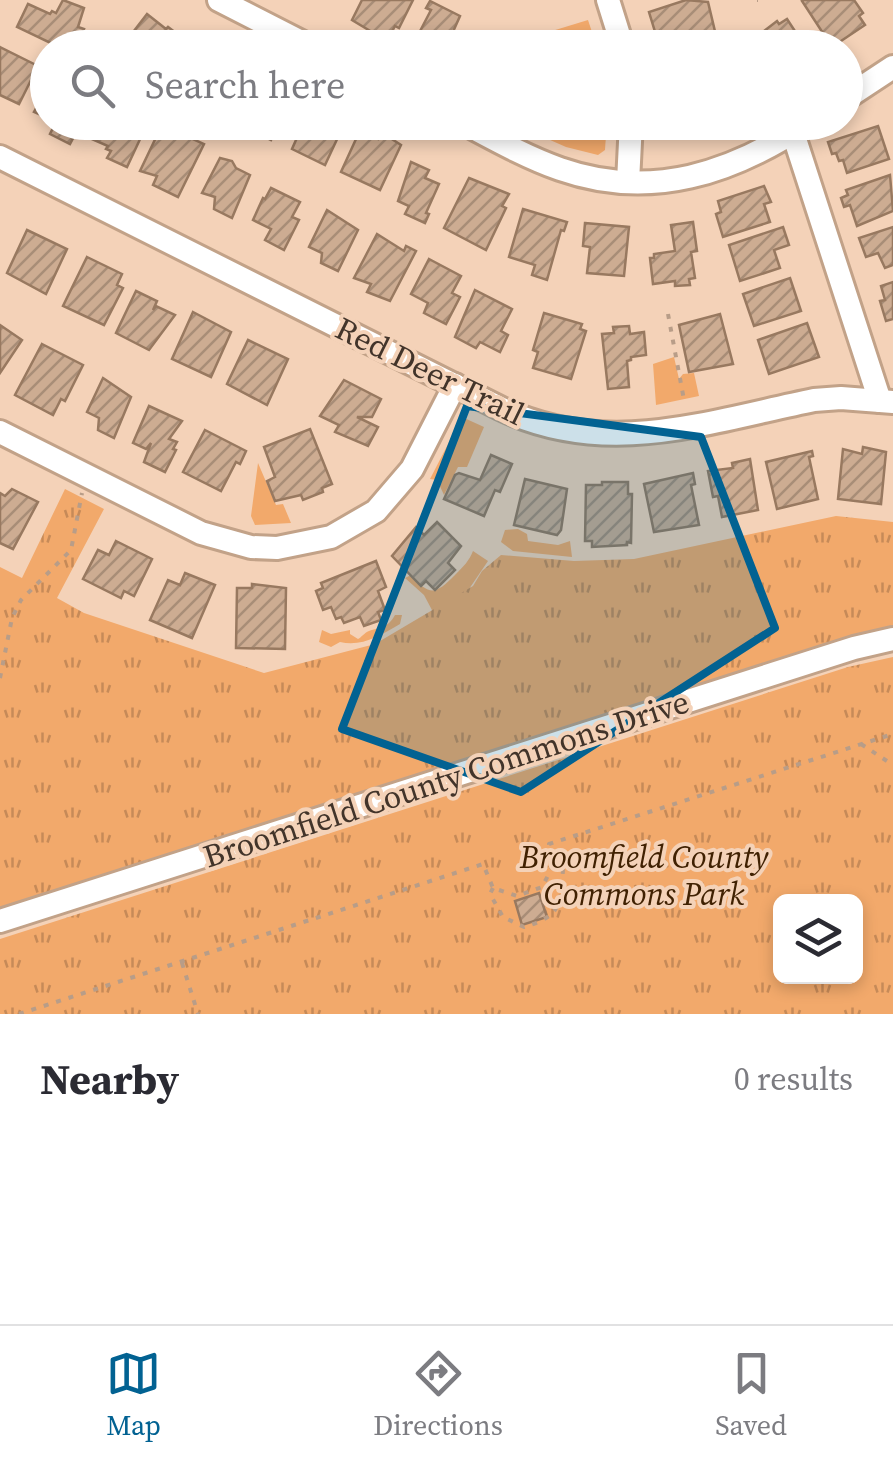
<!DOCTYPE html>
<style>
body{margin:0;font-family:"Source Serif 4",serif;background:#f7f7f7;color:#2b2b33}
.controls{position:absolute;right:30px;bottom:30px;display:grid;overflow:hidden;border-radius:15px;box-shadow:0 5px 15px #0003}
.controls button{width:90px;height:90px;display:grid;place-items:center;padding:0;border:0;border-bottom:2px solid #e1e1e2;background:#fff;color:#2b2b33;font:50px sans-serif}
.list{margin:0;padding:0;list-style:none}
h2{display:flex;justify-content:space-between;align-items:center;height:130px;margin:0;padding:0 40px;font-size:42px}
h2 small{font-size:32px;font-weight:400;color:#7c7c81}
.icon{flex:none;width:55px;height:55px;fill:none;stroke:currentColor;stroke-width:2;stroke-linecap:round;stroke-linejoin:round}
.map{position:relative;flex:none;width:893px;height:1014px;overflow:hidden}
.search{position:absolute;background:#fff;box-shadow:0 5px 15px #0003;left:30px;right:30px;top:30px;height:110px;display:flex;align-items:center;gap:25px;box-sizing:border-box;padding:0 35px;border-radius:55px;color:#7c7c81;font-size:38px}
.sheet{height:310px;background:#fff}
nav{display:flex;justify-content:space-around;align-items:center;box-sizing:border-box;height:140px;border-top:2px solid #e1e1e2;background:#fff;font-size:28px;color:#7c7c81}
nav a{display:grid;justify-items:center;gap:5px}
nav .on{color:#026292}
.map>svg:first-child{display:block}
</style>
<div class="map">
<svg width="893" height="1014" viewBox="0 0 893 1014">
<defs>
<pattern id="park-tufts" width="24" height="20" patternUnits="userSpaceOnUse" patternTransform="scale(2.5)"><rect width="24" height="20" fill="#f2a96b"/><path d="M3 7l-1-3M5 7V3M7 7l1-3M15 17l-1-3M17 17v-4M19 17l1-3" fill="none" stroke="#c68a58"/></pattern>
<pattern id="building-hatch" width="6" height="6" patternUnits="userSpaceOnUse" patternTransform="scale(2.5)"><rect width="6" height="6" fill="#cdac92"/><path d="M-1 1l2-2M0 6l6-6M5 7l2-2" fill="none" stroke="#a88d77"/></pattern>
</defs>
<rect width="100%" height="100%" fill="#f4d2b8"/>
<g fill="#f2a96b">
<polygon points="588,20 597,47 573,47 553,41 550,36 552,31"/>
<polygon points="526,123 581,123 606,135 605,150 598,155 566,147 523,128"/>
<polygon points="674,357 679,379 683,374 694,373 699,396 656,405 653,364"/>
<polygon points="462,417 484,427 467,467 458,467 444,495 437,480 430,479"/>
<polygon points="258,463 276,505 283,504 291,523 255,525 251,516"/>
<polygon points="518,529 527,534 528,541 558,545 570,541 572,557 513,551 501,542 505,530"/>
<path d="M473 551 488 561 469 589 433 612 424 595 405 578 411 575C430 597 436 594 455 575 464 566 469 561 473 551Z"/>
<path d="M395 615H402L400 624C379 636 362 647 340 642L331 647 319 642 322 630 331 634 350 630V634L358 639C362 637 364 633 369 631 380 627 388 628 395 615Z"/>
</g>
<g fill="url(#park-tufts)" fill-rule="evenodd">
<polygon points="65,489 104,509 57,598 84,613 264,673 375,644 473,586 482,571 501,555 574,561 634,559 836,516 893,522 893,626 850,637 820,650 0,908 0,567 22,578"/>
<path d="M893 657V1014H0V939L848 667ZM780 902H856V976H780Z"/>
</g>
<g fill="url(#building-hatch)" stroke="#987960" stroke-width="2.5">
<polygon points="63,0 84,8 78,27 84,29 78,42 71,39 67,48 61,48 17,27 28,4 50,14 52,11 56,13"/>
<polygon points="362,0 413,0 399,28 395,26 387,41 352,20"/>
<polygon points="686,0 708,2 718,44 708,48 660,48 649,12"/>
<polygon points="804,0 854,0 863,13 859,16 865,25 832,47 802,1"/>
<polygon points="430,1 460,16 452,34 459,37 457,48 434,48 436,37 431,35 427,43 417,37 431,10 426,8"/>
<polygon points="147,14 166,29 168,27 176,33 174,36 181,41 176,48 128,48 138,35 134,31"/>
<polygon points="787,19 806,48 761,48 755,38 777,21 779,24"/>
<polygon points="488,36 500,39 510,48 482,48"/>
<polygon points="0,47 38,66 19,104 0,95"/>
<polygon points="48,87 48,118 34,112"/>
<polygon points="56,122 81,123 70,144 50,134"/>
<polygon points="100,122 148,122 127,167 107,158 111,151 106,149 108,146 92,139"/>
<polygon points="234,122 280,122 271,140"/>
<polygon points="297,122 345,122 325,165 292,149 300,131 294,128"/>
<polygon points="674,122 728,122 682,137"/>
<polygon points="162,125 204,144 178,197 153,185 157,176 140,171"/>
<polygon points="878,126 889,159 847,173 843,160 839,161 836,153 832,154 828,142"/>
<polygon points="361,128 378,139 381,132 401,145 380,190 341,172"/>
<polygon points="220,158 232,161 236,168 250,175 232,218 214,209 215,197 202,193"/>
<polygon points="411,162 429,170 425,178 439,184 426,213 429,214 425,223 405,214 409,206 398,201"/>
<polygon points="890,175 893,211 857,226 850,205 844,207 841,198 848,195 846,190"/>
<polygon points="469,178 509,194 502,206 506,208 486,250 444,228"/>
<polygon points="764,186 771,202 764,204 770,222 723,237 716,214 721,212 718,201"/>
<polygon points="271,188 300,202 292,217 299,220 284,250 265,240 271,229 253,220 263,198 265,199"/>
<polygon points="523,209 567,222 564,231 561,230 547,280 532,275 535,265 509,257"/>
<polygon points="327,210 358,230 338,271 321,263 322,253 309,247"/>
<polygon points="693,222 697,251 691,252 695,278 689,279 690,285 675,286 675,281 653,284 650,258 654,258 654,254 675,251 671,225"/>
<polygon points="585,223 629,227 624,276 587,273 590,247 583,246"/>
<polygon points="783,227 789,245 774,250 780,268 740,281 729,245"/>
<polygon points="893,227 893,265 885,268 878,253 866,257 859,238"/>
<polygon points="27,230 67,249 46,294 7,273"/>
<polygon points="377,234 404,251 406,246 416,251 390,301 367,292 371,284 354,278"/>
<polygon points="87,257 122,274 117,285 123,288 104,325 63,306"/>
<polygon points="429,259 461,276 452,293 460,297 446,324 424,313 428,303 411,294"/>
<polygon points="790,278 801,311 754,326 743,294"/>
<polygon points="893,282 893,319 886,321 880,301 885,300 881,286"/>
<polygon points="475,290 512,309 501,331 508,335 500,352 480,342 476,348 455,337"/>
<polygon points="136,291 157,301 153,310 156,306 175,315 149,350 116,333"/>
<polygon points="193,312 231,332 211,377 172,359"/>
<polygon points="544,313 582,324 580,329 586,331 571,379 533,368 538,352 533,350"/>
<polygon points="720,314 733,364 689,372 679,325"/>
<polygon points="807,323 819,357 769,374 758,340"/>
<polygon points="0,325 22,340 0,373"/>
<polygon points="629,326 630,334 644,332 646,355 631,357 631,360 627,361 629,387 608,389 602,334 614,333 613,327"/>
<polygon points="248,340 288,359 267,405 227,384"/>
<polygon points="42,344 83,365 65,401 61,399 53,415 15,395"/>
<polygon points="103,378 131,397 114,438 98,430 99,418 87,412"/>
<polygon points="344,380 381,399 372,417 357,417 378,427 368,446 335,432 339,425 320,416"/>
<polygon points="149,406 182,421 169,439 177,442 173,449 176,450 165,472 144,462 151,443 146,449 133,443"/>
<polygon points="310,429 332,484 322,488 323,492 303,500 301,495 275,501 267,481 275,477 264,447"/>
<polygon points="205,430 246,451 240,464 236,462 221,491 183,472"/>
<polygon points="863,447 886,452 881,504 838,499 843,449 862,454"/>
<polygon points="812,451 813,456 809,457 818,499 777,509 766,462"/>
<polygon points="491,455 512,464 500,492 495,490 484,516 444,499 455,475 459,473 480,480"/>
<polygon points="750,459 758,510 722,517 718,496 713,497 708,471 733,468 732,463"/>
<polygon points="693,473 695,484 691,485 699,525 654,532 644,484"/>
<polygon points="525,479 567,489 561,530 557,535 514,525"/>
<polygon points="602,482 628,482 628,494 632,494 631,543 627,542 627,545 592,547 592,541 585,541 586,485 602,485"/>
<polygon points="12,489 38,502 13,549 0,543 0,493 5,496"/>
<polygon points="437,522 461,546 448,563 455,570 435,590 426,581 421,586 392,556 416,527 424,535"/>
<polygon points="116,541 152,559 134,596 124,591 121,598 83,579 98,550 109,555"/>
<polygon points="376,561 386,587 378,591 385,610 378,612 381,620 364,626 360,617 344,623 341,617 336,619 331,607 323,610 316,591 323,588 321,583"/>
<polygon points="185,573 215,585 192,638 150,620 168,580 180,585"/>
<polygon points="252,584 286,588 285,649 236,648 237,588 252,588"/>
<polygon points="539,893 547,917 522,925 515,901"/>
</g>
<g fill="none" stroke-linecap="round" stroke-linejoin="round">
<defs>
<g id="minor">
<polyline points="219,0 313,48"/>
<polyline points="608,0 623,48"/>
<polyline points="846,98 893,67"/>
<path d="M462 122C494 139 526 157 560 169 651 201 733 173 809 122"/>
<polyline points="793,133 880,401"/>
<path d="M0 157 500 408C605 459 707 422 814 400L841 398 893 402"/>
<polyline points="628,182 631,122"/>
<polyline points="0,432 201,533 251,547 277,548 331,537 376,511 412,469 455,385"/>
<polyline points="0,921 854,648 893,639"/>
</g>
</defs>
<use href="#minor" stroke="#c2a288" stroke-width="28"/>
<g stroke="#b89d88" stroke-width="4" stroke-dasharray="5 8" stroke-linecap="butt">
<polyline points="757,0 758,0"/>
<polyline points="668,314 684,400"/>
<polyline points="0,678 12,618 21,600 71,550 82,493"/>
<polyline points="861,744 893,765"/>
<path d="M493 888 490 894 503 917 524 927C561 916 561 905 563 869L555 866"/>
<polyline points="182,963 198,1014"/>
<polyline points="19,1014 483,864 493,888 517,896 542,887 553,866 549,844 893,734"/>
</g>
<use href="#minor" stroke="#fff" stroke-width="22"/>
</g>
<path fill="#026292" fill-opacity="0.2" stroke="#026292" stroke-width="8" stroke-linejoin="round" d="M467 406 701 437 775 628 521 792 342 729Z"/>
<g text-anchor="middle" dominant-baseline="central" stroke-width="8" stroke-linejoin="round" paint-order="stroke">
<g font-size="32" fill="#42342a" stroke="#f4d2b8">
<text transform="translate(430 371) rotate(26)">Red Deer Trail</text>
<text transform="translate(446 779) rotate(-18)">Broomfield County Commons Drive</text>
</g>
<g font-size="32" font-style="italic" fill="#402102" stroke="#f4d2b8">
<text x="644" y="857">Broomfield County<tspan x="644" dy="37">Commons Park</tspan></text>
</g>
</g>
</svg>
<div class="controls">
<button><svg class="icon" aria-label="layers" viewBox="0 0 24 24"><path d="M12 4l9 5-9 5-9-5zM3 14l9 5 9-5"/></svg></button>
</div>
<div class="search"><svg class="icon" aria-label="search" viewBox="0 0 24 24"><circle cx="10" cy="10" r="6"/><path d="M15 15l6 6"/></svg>Search here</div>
</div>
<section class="sheet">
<h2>Nearby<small>0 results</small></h2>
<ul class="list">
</ul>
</section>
<nav>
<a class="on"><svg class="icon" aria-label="map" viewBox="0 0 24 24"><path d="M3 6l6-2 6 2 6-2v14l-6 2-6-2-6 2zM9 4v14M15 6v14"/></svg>Map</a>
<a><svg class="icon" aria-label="directions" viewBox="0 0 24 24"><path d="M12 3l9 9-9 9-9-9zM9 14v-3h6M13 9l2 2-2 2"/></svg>Directions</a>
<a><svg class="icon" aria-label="saved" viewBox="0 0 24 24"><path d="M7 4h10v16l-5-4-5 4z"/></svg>Saved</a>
</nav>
